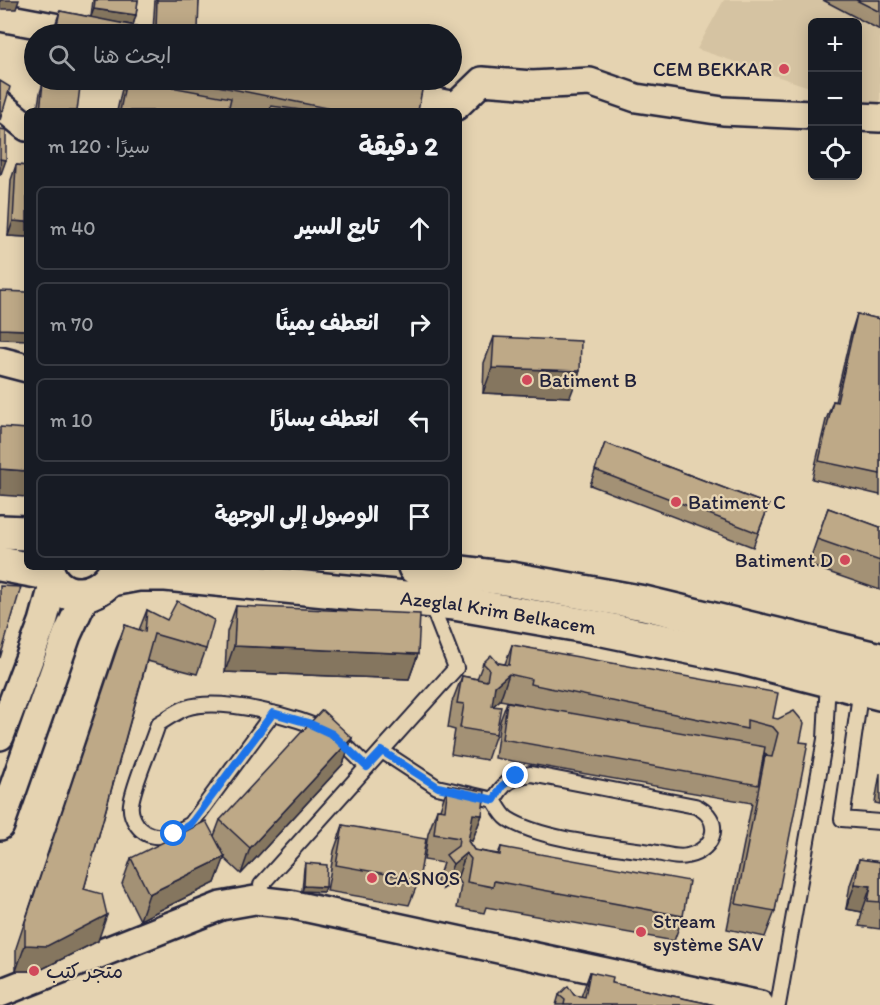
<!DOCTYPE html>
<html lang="ar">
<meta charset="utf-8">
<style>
body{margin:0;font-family:Itim,"Playpen Sans Arabic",sans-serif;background:#242831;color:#f1f3f6;direction:rtl}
.controls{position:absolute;right:18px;top:18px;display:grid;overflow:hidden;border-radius:9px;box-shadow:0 3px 15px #0003}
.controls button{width:54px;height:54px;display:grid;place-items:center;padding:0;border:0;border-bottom:2px solid #363941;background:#171b24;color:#f1f3f6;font:30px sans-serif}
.stop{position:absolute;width:18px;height:18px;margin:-14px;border:4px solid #1a73e8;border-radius:50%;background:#fff}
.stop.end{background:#1a73e8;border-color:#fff;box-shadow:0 2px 6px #0008}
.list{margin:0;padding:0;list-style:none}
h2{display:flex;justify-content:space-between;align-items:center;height:78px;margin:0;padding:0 24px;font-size:26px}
h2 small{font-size:20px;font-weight:400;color:#9ea1a6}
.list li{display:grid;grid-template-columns:39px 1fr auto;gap:18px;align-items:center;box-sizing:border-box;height:84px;margin:0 12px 12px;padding:0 12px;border:2px solid #363941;border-radius:9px}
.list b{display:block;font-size:22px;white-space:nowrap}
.list em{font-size:20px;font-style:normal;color:#9ea1a6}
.icon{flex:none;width:33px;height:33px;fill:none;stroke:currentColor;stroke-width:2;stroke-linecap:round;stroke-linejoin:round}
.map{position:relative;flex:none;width:880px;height:1005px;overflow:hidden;direction:ltr}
.search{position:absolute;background:#171b24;box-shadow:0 3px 15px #0003;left:24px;top:24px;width:438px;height:66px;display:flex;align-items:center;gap:15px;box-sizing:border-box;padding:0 21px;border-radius:33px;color:#9ea1a6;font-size:22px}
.panel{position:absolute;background:#171b24;box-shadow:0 3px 15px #0003;left:24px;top:108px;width:438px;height:462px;border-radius:9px;direction:rtl}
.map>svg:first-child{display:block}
</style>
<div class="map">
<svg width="880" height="1005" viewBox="0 0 880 1005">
<rect width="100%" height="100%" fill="#e5d3b1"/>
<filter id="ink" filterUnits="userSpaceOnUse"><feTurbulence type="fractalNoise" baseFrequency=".0167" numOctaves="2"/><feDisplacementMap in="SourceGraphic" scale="12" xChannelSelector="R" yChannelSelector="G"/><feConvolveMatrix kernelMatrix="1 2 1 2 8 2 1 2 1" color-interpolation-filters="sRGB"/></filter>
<g filter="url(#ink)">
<polygon fill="#d5c3a2" points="724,0 880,0 880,103 858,101 858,22 812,22 812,88 697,49"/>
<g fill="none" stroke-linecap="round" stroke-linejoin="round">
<defs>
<g id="service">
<polyline points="861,688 842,819 880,822"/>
<path d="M273 713 191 824C174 834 152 845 137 825 133 819 130 811 131 804 134 782 151 747 158 724 167 719 177 711 186 708 219 697 300 716 329 733 343 741 356 756 367 767"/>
<path d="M382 751 437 787 494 800C498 806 502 815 508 819 541 840 611 846 651 852 661 853 677 859 687 856 716 850 724 818 695 806L531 774C512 777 503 783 494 800"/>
<polyline points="261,885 456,668 430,601"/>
<polyline points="778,1005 825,739 828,680"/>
</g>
<g id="minor">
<polyline points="0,17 91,34"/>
<polyline points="322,80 456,106 482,81 532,85 590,82 636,98 723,111 812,115"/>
<polyline points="0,105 27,127"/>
<polyline points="858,117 880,118"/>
<polyline points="0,361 27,368"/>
<polyline points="0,736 43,622 54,582"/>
<polyline points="0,826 67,635 86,594"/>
<polyline points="0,993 221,906 255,900 289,904 760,1005"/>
</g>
<g id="secondary">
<polyline points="0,532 27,533"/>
<polyline points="0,564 48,573"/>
<path d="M46 567C56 606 103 600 117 567"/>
<polyline points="415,567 511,579 644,603 880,660"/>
<path id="s1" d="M111 579 138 574H166L454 603 598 628 743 658 880 693"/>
</g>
</defs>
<use href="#service" stroke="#22223b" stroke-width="18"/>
<use href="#minor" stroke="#22223b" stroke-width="32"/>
<use href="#secondary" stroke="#22223b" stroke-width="38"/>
<use href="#service" stroke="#e5d3b1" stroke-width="14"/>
<use href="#minor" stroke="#e5d3b1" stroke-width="27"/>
<use href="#secondary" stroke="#e5d3b1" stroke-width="33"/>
</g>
<g fill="#a39174" stroke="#22223b" stroke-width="1.5" fill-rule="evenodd">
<polygon points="93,0 138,0 136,15 133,25 120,23 153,30 155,0 199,0 196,34 52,34 60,11 91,17"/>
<polygon points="823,0 880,0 880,30"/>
<polygon points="90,80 395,80 418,111 243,111 229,108 228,111 117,111 121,93 123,86"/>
<polygon points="0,81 3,111 0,120"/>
<polygon points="43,83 77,111 37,111 40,93"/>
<polygon points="16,165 27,166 27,237 8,236 11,180"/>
<polygon points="857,314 880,319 880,495 812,479 826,420 833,401 835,402 851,333"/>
<polygon points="494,337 570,397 483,393 484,363"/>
<polygon points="605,443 769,505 753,547 590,485"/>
<polygon points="828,508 880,527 880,590 808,565"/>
<polygon points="236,606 418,654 409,679 225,672 227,632"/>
<polygon points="147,610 206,649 197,674 147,661 84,889 98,941 38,971 16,971 16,948 115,651 125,625 139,630"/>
<path d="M512 645 773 718 800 742 775 911 765 937 727 929 752 803 495 758 500 721 507 702 522 704 500 700 493 706 496 734 487 760 451 754 455 730 448 728 452 702 462 676 477 679 483 663H498L505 664ZM764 752 767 756H765L762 766Z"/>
<polygon points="352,738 343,764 241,874 224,858 215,883 140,920 122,884 131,858 214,836 220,820"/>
<polygon points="880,773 880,804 875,803"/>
<polygon points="448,785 482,815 472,841 469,840 468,841 474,850 498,854 501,847 683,916 674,941 486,907 484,913 457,908 461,885 457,879 443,889 437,881 443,863 424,860 428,834 437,809 440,809"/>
<polygon points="343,825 419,880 409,905 327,891 334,851"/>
<polygon points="859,859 880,862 880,929 859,926 862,912 846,909 850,885"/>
<polygon points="305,863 324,892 302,891 304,868"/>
<polygon points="590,972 612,983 715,1005 556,1005 559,995 574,995 581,997"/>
</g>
<g fill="#85765e" stroke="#22223b" stroke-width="1.5">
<polygon points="0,0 19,0 16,9 0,9"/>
<polygon points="94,9 136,15 133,25 90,19"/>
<polygon points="156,28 198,30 196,34 153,34"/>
<polygon points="0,159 6,160 1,174 0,174"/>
<polygon points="13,221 27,222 27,237 8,236"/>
<polygon points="0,329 27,330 27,340 0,339"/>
<polygon points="492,368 580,371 570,397 483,393"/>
<polygon points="0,469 27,471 27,497 0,495"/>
<polygon points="234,646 418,654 409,679 225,672"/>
<polygon points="509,674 500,700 486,712 495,686"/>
<polygon points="352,738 343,764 241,874 250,848"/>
<polygon points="473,814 482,815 472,841 463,839"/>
<polygon points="466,853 457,879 443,889 453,864"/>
<polygon points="225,857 215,883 140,920 149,894"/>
<polygon points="855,884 871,886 862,912 846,909"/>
<polygon points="304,886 326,887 324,892 302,891"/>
<polygon points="107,915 98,941 38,971 16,971 25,945"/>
</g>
<g fill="#bea987" stroke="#22223b" stroke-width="1.5">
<polygon points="95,0 138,0 136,15 94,9"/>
<polygon points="157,0 199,0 198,30 156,28"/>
<polygon points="856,0 880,0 880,12"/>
<polygon points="60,11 175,34 55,34"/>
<polygon points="126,80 133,80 231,98 228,111 120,111"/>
<polygon points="188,80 395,80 423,85 418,111 341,111"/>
<polygon points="0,81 10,87 3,111 0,110"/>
<polygon points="43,83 80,87 77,111 40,111"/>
<polygon points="271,106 308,111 270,111"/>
<polygon points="0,129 6,130 6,160 0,159"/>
<polygon points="16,165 27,166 27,222 13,221"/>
<polygon points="0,291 27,292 27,330 0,329"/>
<polygon points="857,314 880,319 880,474 819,461 833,401 837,402"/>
<polygon points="494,337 581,341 580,371 492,368"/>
<polygon points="0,427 27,429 27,471 0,469"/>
<polygon points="605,443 769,505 758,533 595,470"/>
<polygon points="828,508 880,527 880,561 817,539"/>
<polygon points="0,586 21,587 0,658"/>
<polygon points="177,601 214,620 206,649 154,634 84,889 102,894 107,915 47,946 25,945 25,922 125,625 145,632 147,610 167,620"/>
<polygon points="236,606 420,614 418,654 234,646"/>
<polygon points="512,645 778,693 773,718 778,719 794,711 804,723 800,742 808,743 775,911 736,904 765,756 772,757 778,733 773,727 747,720 747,729 530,684 531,679 509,674 495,686 492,706 501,707 496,734 460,728 464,704 457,703 462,676 487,681 489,669 483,663 491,655 498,663 509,665"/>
<polygon points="507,702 765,747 758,785 502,739"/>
<polygon points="322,710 352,738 250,848 220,820"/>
<polygon points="448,785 485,791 482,815 473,814 468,841 474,850 500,855 501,847 689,881 683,916 494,881 493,887 467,882 471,859 466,853 453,864 446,855 458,846 459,838 434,834 437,809 445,810"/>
<polygon points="206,821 225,857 149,894 131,858"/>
<polygon points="343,825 426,839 419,880 336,865"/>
<polygon points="859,859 880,862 880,902 868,901 871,886 855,884"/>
<polygon points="305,863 327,865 326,887 304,886"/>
<polygon points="590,972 613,977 612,983 715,1005 564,1005 565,1000 559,995 568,986 574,995 585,997"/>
</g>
</g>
<g fill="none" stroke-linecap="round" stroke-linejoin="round" filter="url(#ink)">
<polyline stroke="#1a73e8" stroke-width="8" points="174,834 191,824 273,713 308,723 332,734 367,767 382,751 438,787 494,800 502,786 516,776"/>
</g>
<g fill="#d1495b" stroke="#e5d3b1" stroke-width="2">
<circle cx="784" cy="69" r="6"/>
<circle cx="527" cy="380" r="6"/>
<circle cx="676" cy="502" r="6"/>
<circle cx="845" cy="560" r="6"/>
<circle cx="372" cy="878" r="6"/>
<circle cx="641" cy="932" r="6"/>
<circle cx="34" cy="971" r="6"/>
</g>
<g text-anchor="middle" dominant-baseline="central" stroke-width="4.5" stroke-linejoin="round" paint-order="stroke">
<g font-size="20" fill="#22223b" stroke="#e5d3b1" text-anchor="start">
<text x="772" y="69" text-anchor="end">CEM BEKKAR</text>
<text x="539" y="380">Batiment B</text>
<text x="688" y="502">Batiment C</text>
<text x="833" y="560" text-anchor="end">Batiment D</text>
<text x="384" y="878">CASNOS</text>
<text x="653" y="921">Stream<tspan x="653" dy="23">système SAV</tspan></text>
<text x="46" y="971">متجر كتب</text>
</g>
<g font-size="20" fill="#22223b" stroke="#e5d3b1">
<text stroke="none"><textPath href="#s1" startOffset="390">Azeglal Krim Belkacem</textPath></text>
</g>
</g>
</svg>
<div class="controls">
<button>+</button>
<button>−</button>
<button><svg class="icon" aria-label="locate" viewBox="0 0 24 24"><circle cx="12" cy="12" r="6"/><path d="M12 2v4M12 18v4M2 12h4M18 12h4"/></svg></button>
</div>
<div class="stop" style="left:174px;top:834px"></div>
<div class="stop end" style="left:516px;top:776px"></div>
<div class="search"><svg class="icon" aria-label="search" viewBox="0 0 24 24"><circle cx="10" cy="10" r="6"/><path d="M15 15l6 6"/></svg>ابحث هنا</div>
<section class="panel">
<h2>2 دقيقة<small>سيرًا · 120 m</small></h2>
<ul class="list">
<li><svg class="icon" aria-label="ahead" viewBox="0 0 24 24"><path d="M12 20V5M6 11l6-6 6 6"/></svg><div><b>تابع السير</b></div><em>40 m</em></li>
<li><svg class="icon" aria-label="right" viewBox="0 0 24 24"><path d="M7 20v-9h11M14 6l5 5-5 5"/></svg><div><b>انعطف يمينًا</b></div><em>70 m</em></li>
<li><svg class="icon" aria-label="left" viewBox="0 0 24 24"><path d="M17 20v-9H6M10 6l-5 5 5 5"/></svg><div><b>انعطف يسارًا</b></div><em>10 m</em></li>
<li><svg class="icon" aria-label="arrive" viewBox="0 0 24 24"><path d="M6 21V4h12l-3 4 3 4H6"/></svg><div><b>الوصول إلى الوجهة</b></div></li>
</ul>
</section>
</div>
